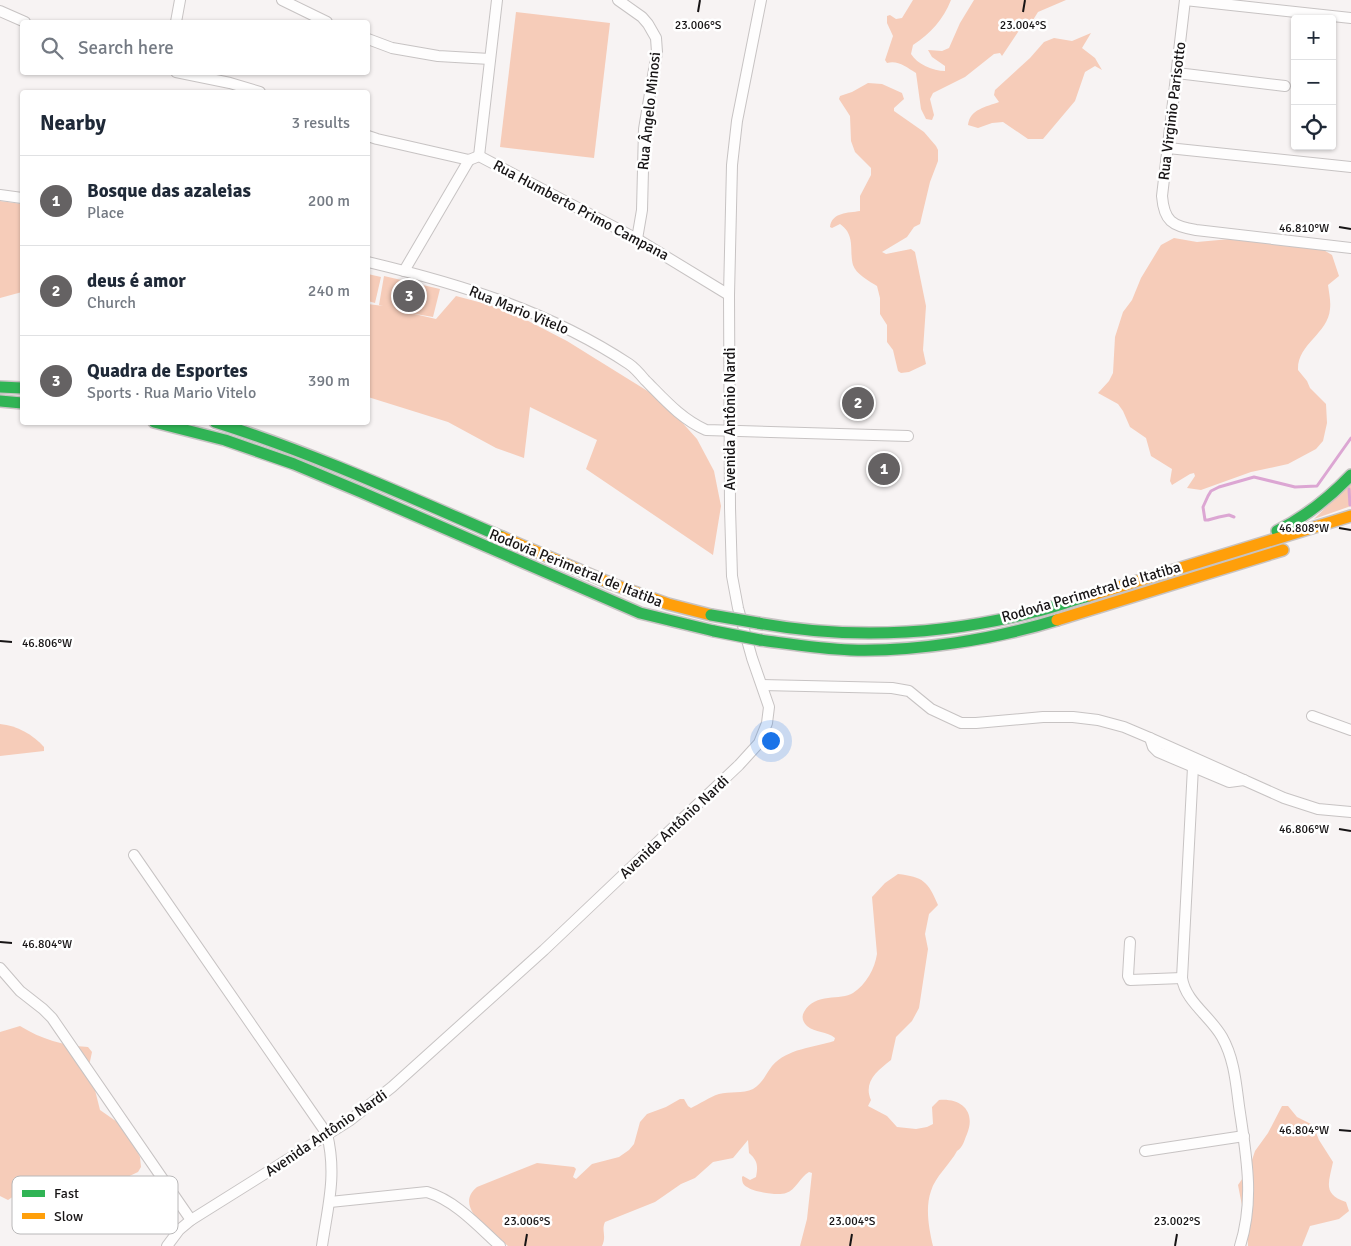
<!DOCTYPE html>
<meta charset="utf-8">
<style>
body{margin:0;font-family:Signika,sans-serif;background:#f6f6f7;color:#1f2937}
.controls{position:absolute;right:15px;top:15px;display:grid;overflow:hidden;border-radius:5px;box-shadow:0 1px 4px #0004}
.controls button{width:45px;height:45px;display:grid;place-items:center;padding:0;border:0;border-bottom:1px solid #e0e1e3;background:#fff;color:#1f2937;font:25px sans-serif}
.you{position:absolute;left:770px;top:740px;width:18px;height:18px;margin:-12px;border:4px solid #fff;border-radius:50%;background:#1a73e8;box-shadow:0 0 0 8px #1a73e833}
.badge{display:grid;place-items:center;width:32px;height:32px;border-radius:50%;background:#656263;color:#fff;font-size:16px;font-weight:700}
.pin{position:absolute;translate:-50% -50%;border:2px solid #fff;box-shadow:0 1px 5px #0006}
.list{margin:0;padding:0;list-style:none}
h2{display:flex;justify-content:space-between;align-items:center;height:65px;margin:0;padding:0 20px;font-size:21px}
h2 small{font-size:16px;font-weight:400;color:#747a83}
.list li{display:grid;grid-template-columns:32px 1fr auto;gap:15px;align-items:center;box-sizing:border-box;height:90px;padding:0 20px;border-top:1px solid #e0e1e3}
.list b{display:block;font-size:19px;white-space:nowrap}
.list p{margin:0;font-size:16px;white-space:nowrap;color:#747a83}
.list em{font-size:16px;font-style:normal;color:#747a83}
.icon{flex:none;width:28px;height:28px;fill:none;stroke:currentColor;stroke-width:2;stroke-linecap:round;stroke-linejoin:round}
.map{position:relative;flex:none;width:1351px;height:1246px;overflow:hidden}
.search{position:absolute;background:#fff;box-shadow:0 1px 4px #0004;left:20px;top:20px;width:350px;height:55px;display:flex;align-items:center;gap:12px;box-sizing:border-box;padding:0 18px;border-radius:5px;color:#747a83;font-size:19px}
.panel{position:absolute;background:#fff;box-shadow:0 1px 4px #0004;left:20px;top:90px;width:350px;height:335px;border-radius:5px}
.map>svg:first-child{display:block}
</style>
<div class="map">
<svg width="1351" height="1246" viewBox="0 0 1351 1246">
<rect width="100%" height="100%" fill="#f7f3f3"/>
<g fill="#f6ccb9">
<path d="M913 0H951C943 20 931 33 913 45L911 54C917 64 933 71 945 71V66L932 57 928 50 942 51 949 48 960 23 974 0H1066L1038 12 1033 20 1020 29 1002 56 1000 53 994 54 965 77 933 93 930 99 934 115 932 120 926 119 921 109 916 73C906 67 898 60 887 63L885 60 893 36 887 23V16L890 15 896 19 902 18Z"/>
<polygon points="516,12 610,23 594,158 500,147"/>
<path d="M1091 33 1082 48 1095 58 1102 70 1095 66 1085 72 1075 101 1043 139H1028L1003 122 992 123 978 128 968 125C970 109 986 107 999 102L994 95 995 90 1030 58 1044 42 1054 38 1072 41Z"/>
<path d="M868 83 882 84 902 93 904 99 894 108V111L924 132 936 146 938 150V161L930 182 920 224 914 227 907 237 882 252 886 254 911 249 915 252 926 306 923 350 926 364 909 372 901 373 898 371 893 350 887 342V325L880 314V298L877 286C869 281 856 274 853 265 849 251 856 235 840 224L832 228 830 227C832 212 848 213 860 211V196L871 175V168L855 152 851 141 850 116 839 99 840 96 852 92Z"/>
<polygon points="0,201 22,204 22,292 0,298"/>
<path d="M1174 238 1197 242 1230 239 1322 249 1332 255 1339 276 1328 285C1329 293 1331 301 1330 309 1328 334 1297 344 1298 370L1307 381 1310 388 1326 404 1327 423 1323 441 1316 449 1288 464 1251 472 1201 490 1187 488 1195 476 1194 473 1190 474 1172 485 1170 481 1172 469 1151 456 1146 438 1130 427 1123 411 1118 404 1098 393 1109 381 1113 373 1115 337 1123 312 1132 300 1141 278 1161 245Z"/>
<polygon points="368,274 381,277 375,303 368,301"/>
<polygon points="384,276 440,289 433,317 410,313 436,319 456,296 505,309 567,341 662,400 697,439 714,471 721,506 713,555 586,469 597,440 530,407 524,458 496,448 448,422 368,397 368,304 383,306 379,305"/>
<polygon points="1351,483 1351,506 1314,519"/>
<path d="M0 724C18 726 32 734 44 747V751L0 756Z"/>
<path d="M898 874C923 877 928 881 938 905L929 914 925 934 928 949 919 1008 912 1021 896 1037 891 1060C877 1071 863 1082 871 1100L868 1106 887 1116 897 1127 916 1129 927 1127 933 1124 932 1107 939 1100C962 1098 976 1112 967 1134 964 1141 963 1147 957 1151 950 1164 935 1177 931 1191 925 1208 929 1229 933 1246H800L807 1219 812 1173 809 1172C800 1177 796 1190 786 1193 778 1196 754 1192 747 1187 743 1185 742 1182 742 1177L743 1176 750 1180 756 1177C758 1166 758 1161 749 1153L748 1140 733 1158 713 1162 695 1178 681 1184 655 1202 605 1222C601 1231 607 1235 602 1246H508C493 1233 452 1207 477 1187L537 1163 574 1167 576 1169 573 1177 576 1179 592 1164 619 1157 629 1150 634 1144 640 1122 647 1114 666 1107 680 1099H684L688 1106 691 1108C700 1104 709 1097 719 1094 729 1091 743 1094 753 1089 763 1083 765 1075 772 1066 788 1048 813 1048 834 1041L835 1038C827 1031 815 1033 807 1026 803 1022 801 1017 804 1012 815 992 841 1001 853 993 866 985 875 968 877 954L872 897 885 883Z"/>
<path d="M20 1026C41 1039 64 1046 88 1047L92 1052 89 1066 100 1110 120 1124 128 1133 140 1157 141 1167 138 1172 119 1181 100 1178 83 1191 65 1193 37 1187 17 1194 8 1200 0 1196V1032Z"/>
<path d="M1282 1106H1288L1297 1117 1313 1125 1319 1140 1333 1162C1329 1182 1322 1194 1346 1202L1349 1211 1339 1219 1310 1226 1302 1246H1248L1247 1231 1238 1185 1249 1169 1255 1151 1268 1133Z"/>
</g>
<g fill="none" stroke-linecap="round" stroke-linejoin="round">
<g stroke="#dca6d3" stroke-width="3">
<polyline points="1349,489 1350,505"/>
<polyline points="1234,517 1229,515 1219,517 1208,520 1205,520 1203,507 1208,496 1211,491 1219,487 1254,477 1295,487 1317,486 1351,438"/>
</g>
<defs>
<g id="street">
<polyline points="282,0 327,22"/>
<polyline points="618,0 642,17 648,24 656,38 657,52 644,129 642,210 637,239"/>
<path d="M1185 0 1162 196C1164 221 1172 226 1196 230L1351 248"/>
<polyline points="1185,0 1351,18"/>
<polyline points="0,11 25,22"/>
<polyline points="176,22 180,0"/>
<polyline points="368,39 392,48 438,56 490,59"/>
<polyline points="176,72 230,83 260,92"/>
<polyline points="1177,73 1285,86"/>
<polyline points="368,136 377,139 469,160 479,156 637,239 729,295"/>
<polyline points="1168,148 1351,167"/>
<polyline points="479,156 497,0"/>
<polyline points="0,195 22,198"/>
<path d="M368 262C460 284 549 311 629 364 635 368 640 374 645 380 664 399 681 419 706 430L908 436"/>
<polyline points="404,271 469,160"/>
<polyline points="762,685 892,688 909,691 931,709 961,723 976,723 1043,717 1073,717 1098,720 1124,727 1150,738 1284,798 1318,809 1351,812"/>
<polyline points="1312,716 1351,730"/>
<polyline points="1150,738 1153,747 1158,752 1229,782 1244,780"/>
<path d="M1193 767 1182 978C1185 1001 1211 1017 1222 1037 1234 1058 1236 1083 1239 1106 1246 1154 1255 1199 1240 1246"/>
<path d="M134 855 327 1134C337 1175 328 1205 322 1246"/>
<polyline points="1130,942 1128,976 1130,980 1182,978"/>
<polyline points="0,968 20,991 43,1009 52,1018 191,1220 349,1121 392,1087 544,950 739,765 759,743 767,723 769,707 752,658 738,608 732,576 730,508 729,295 732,165 737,121 761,0"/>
<polyline points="1145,1151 1244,1136"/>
<path d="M330 1202 427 1192C456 1201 478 1226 500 1246"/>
<polyline points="167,1246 179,1230 191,1220"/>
</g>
<g id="fast">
<polyline points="0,387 22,388"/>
<polyline points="0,401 22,403"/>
<polyline points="154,422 225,440 294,464 361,492 640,613 714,631"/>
<path d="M215 422C313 453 407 496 502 537"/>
<path d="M1277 531C1305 517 1329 498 1351 475"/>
<path d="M758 623C851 640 943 635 1034 612 1052 608 1070 601 1089 596"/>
<path d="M760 640C790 644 820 649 851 650 915 652 996 639 1057 620"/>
</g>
<g id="slow">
<polyline points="502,537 612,584 668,604 711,615"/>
<polyline points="1089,596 1351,516"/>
<polyline points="1057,620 1283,550"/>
</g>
</defs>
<use href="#street" stroke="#c7c3c3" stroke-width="12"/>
<use href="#fast" stroke="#c7c3c3" stroke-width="14"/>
<use href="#slow" stroke="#c7c3c3" stroke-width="14"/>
<use href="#street" stroke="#fefdfd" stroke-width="10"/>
<use href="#fast" stroke="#30b455" stroke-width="11"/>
<use href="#slow" stroke="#ff9f0a" stroke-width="11"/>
<defs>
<g id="fast-bridge">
<polyline points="711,615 758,623"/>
<polyline points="714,631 760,640"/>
</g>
</defs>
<use href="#fast-bridge" stroke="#c7c3c3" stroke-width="14" stroke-linecap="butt"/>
<use href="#fast-bridge" stroke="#30b455" stroke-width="11"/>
</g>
<path fill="none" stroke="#171415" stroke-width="2" d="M698 12 700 0M1023 12 1025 0M1339 227 1351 229M1339 528 1351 530M0 641 12 642M1339 829 1351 831M0 942 12 943M1339 1130 1351 1131M525 1246 527 1234M850 1246 852 1234M1175 1246 1177 1234"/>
<g text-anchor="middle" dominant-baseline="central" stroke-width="5" stroke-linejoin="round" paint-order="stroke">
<g font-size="15" fill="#171415" stroke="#fff">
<text transform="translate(649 111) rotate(-84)">Rua Ângelo Minosi</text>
<text transform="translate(1172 111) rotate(-83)">Rua Virginio Parisotto</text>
<text transform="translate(581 210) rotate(28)">Rua Humberto Primo Campana</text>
<text transform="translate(519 310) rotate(22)">Rua Mario Vitelo</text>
<text transform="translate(730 419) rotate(-90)">Avenida Antônio Nardi</text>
<text transform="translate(576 568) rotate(22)">Rodovia Perimetral de Itatiba</text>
<text transform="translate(1091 592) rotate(-16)">Rodovia Perimetral de Itatiba</text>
<text transform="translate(674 827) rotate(-43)">Avenida Antônio Nardi</text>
<text transform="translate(326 1133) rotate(-34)">Avenida Antônio Nardi</text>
</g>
</g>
<rect x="12" y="1176" width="166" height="58" rx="8" fill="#fff" stroke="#b9b8b9" stroke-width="1"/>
<rect x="22" y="1190" width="23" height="7" fill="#30b455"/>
<rect x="22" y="1213" width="23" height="6" fill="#ff9f0a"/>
<g font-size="14" fill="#171415">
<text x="54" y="1198">Fast</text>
<text x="54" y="1221">Slow</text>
</g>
<g font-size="12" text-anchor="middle" fill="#171415" stroke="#fff" stroke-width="5" stroke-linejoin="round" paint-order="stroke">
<text x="698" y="29">23.006°S</text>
<text x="1023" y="29">23.004°S</text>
<text x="1304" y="232">46.810°W</text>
<text x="1304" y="532">46.808°W</text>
<text x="47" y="647">46.806°W</text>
<text x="1304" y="833">46.806°W</text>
<text x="47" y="948">46.804°W</text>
<text x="1304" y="1134">46.804°W</text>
<text x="527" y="1225">23.006°S</text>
<text x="852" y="1225">23.004°S</text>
<text x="1177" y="1225">23.002°S</text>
</g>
</svg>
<div class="controls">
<button>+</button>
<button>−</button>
<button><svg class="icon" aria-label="locate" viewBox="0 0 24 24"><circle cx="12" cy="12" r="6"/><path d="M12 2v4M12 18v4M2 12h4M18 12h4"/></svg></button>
</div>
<div class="you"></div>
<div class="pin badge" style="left:884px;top:469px">1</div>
<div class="pin badge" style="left:858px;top:403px">2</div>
<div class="pin badge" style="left:409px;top:296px">3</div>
<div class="search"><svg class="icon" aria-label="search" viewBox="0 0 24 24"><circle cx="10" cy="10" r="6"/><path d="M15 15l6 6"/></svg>Search here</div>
<section class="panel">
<h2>Nearby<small>3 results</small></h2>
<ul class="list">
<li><span class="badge">1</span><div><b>Bosque das azaleias</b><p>Place</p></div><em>200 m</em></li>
<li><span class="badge">2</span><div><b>deus é amor</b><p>Church</p></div><em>240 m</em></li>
<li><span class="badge">3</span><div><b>Quadra de Esportes</b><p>Sports · Rua Mario Vitelo</p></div><em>390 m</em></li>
</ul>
</section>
</div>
